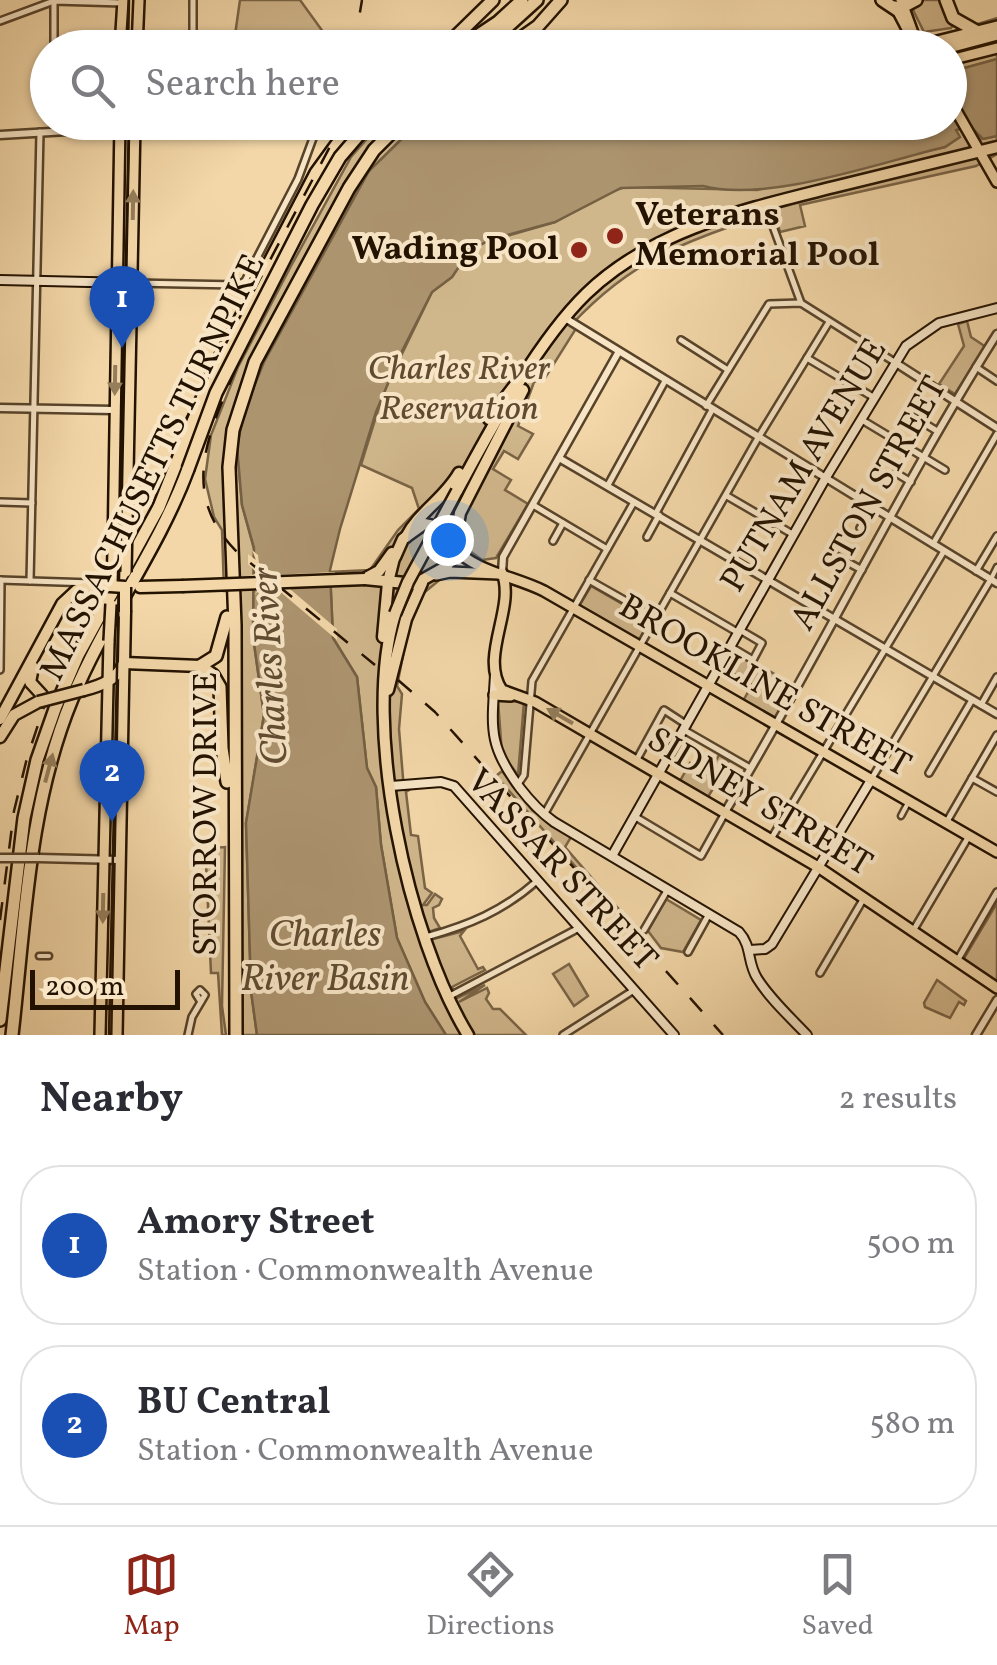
<!DOCTYPE html>
<meta charset="utf-8">
<style>
body{margin:0;font-family:Vollkorn,serif;background:#f2f2f3;color:#2b2b33}
.scale{position:absolute;left:30px;bottom:25px;width:150px;box-sizing:border-box;padding-left:10px;border:5px solid #231200;border-top:0;font-size:28px;line-height:35px;white-space:nowrap;color:#231200;-webkit-text-stroke:8px #f7e5c6;paint-order:stroke}
.you{position:absolute;left:448px;top:540px;width:35px;height:35px;margin:-25px;border:8px solid #fff;border-radius:50%;background:#1a73e8;box-shadow:0 0 0 15px #1a73e833}
.badge{display:grid;place-items:center;width:65px;height:65px;border-radius:50%;background:#8f2418;color:#fff;font-size:32px;font-weight:700}
.pin{position:absolute;translate:-50% -82px;filter:drop-shadow(0 2px 5px #0008)}
.pin::after{content:'';position:absolute;top:52px;width:35px;height:30px;background:inherit;clip-path:polygon(0 0,100% 0,50% 100%)}
.list{margin:0;padding:0;list-style:none}
h2{display:flex;justify-content:space-between;align-items:center;height:130px;margin:0;padding:0 40px;font-size:42px}
h2 small{font-size:32px;font-weight:400;color:#7c7c81}
.list li{display:grid;grid-template-columns:65px 1fr auto;gap:30px;align-items:center;box-sizing:border-box;height:160px;margin:0 20px 20px;padding:0 20px;border:2px solid #e1e1e2;border-radius:40px}
.list b{display:block;font-size:38px;white-space:nowrap}
.list p{margin:0;font-size:32px;white-space:nowrap;color:#7c7c81}
.list em{font-size:32px;font-style:normal;color:#7c7c81}
.icon{flex:none;width:55px;height:55px;fill:none;stroke:currentColor;stroke-width:2;stroke-linecap:round;stroke-linejoin:round}
.map{position:relative;flex:none;width:997px;height:1035px;overflow:hidden}
.search{position:absolute;background:#fff;box-shadow:0 2px 8px #0004;left:30px;right:30px;top:30px;height:110px;display:flex;align-items:center;gap:25px;box-sizing:border-box;padding:0 35px;border-radius:55px;color:#7c7c81;font-size:38px}
.sheet{height:490px;background:#fff}
nav{display:flex;justify-content:space-around;align-items:center;box-sizing:border-box;height:140px;border-top:2px solid #e1e1e2;background:#fff;font-size:28px;color:#7c7c81}
nav a{display:grid;justify-items:center;gap:5px}
nav .on{color:#8f2418}
.map>svg:first-child{display:block}
</style>
<div class="map">
<svg width="997" height="1035" viewBox="0 0 997 1035">
<rect width="100%" height="100%" fill="#f3d7a8"/>
<filter id="stains"><feTurbulence type="fractalNoise" baseFrequency=".002" numOctaves="4"/><feColorMatrix values="0 0 0 0 .2 0 0 0 0 .09 0 0 0 0 .02 0 0 0 .5 -.17"/></filter>
<radialGradient id="worn" r=".72"><stop offset=".6" stop-color="#630" stop-opacity="0"/><stop offset="1" stop-color="#630" stop-opacity=".3"/></radialGradient>
<g fill="#d0b68b" stroke="#7a6446" stroke-width="2.5">
<polygon points="240,0 300,0 334,47 217,47 235,35"/>
<polygon points="922,0 942,0 945,14 954,24 951,28 924,32 911,6"/>
<polygon points="997,18 997,59 950,72 950,48 900,48"/>
<polygon points="381,123 418,123 369,171 264,362 245,409 237,446 242,505 254,549 253,636 264,715 246,823 251,991 257,1035 239,1035 237,591 224,591 222,530 214,517 205,479 211,435 238,367 291,266 351,157"/>
<path d="M971 126 982 139 997 136V154L976 166 800 205 805 226 780 232 774 213 767 214C685 242 634 258 573 323L577 327 545 378 534 382 518 426 533 434 518 459 504 451 493 469 511 480 505 490 528 504 496 558 482 560 466 548 454 568 420 596 409 625 397 686 402 694 399 729 404 790H409L406 792 411 835 418 836 425 888 432 893 423 905H427L435 894 442 899 439 905 433 908 434 918 440 928 431 931 433 939 464 931 460 936 478 969 483 967 485 970 452 987 457 998 485 985 459 1002 487 988 489 993 486 999 493 1009H500L526 1035H446L425 1002 397 938 381 845 376 787 367 768 357 677 333 638 330 572 370 570 398 530 419 509 412 488 361 465 384 391 432 292 452 277 463 259 480 244 555 222 604 194 625 187 757 190 945 147 959 137 956 130Z"/>
<polygon points="967,321 971,337 986,347 955,394 939,384 964,346 958,324"/>
<polygon points="591,586 650,620 639,640 579,606"/>
<polygon points="734,650 793,685 774,719 743,701 752,685 724,668"/>
<polygon points="498,700 524,702 518,775 502,754"/>
<polygon points="719,755 729,761 708,797 680,781 690,763 709,773"/>
<polygon points="502,771 532,810 571,837 565,847 656,952 652,954 496,776"/>
<polygon points="225,847 222,1006 226,1035 222,1035 218,973 211,973 206,863 214,848"/>
<polygon points="666,899 701,920 683,952 661,948 648,931"/>
<polygon points="997,903 997,982 963,960"/>
<polygon points="569,964 588,996 574,1006 553,974"/>
<polygon points="937,980 966,1001 964,1005 959,1002 950,1018 925,1007 924,1003"/>
</g>
<path fill="#ac946f" stroke="#756043" stroke-width="2.5" d="M997 59V136L983 139 970 126 956 130 960 137 945 147C878 163 767 203 703 186L621 188 555 222 489 240 469 252 452 277 432 292 400 355 376 412 340 529 330 570 333 638 357 677 367 768 376 787 381 845 397 938 425 1002 446 1035H257L251 991 246 823 264 715 253 636 254 548 242 505 237 446 245 409 264 362 369 171 418 123 950 122V72Z"/>
<polygon fill="#f3d7a8" points="252,550 258,555 259,564 272,575 335,572 335,586 290,589 337,629 337,640 277,589 260,590 254,595 257,591 250,590 249,576 257,573 248,564 248,554 256,560"/>
<g fill="none" stroke-linecap="round" stroke-linejoin="round">
<defs>
<g id="pedestrian">
<polyline points="991,579 997,567"/>
<polyline points="901,816 909,801"/>
<polyline points="39,956 49,956"/>
</g>
<g id="minor">
<polyline points="0,21 54,1 123,3"/>
<polyline points="54,48 54,1"/>
<polyline points="193,48 193,0"/>
<polyline points="766,207 801,303"/>
<polyline points="133,283 238,285 245,281 298,179 319,122"/>
<polyline points="681,340 728,370"/>
<polyline points="807,358 873,397"/>
<polyline points="976,367 997,381"/>
<polyline points="706,406 769,304 801,303 896,363"/>
<polyline points="909,414 937,431"/>
<polyline points="862,420 945,470"/>
<polyline points="896,473 911,482"/>
<polyline points="608,485 665,381"/>
<polyline points="727,496 794,535"/>
<polyline points="0,502 32,503"/>
<polyline points="533,505 607,549"/>
<polyline points="656,513 712,410"/>
<polyline points="860,528 873,508"/>
<polyline points="647,537 659,515"/>
<polyline points="553,541 563,523"/>
<polyline points="933,544 997,434"/>
<polyline points="836,556 862,570"/>
<polyline points="976,571 997,536"/>
<polyline points="0,580 92,583"/>
<polyline points="589,580 656,618"/>
<polyline points="30,581 40,132"/>
<polyline points="670,593 737,632"/>
<polyline points="731,647 753,660 762,643 740,630"/>
<polyline points="0,670 1,580"/>
<polyline points="981,705 997,677"/>
<polyline points="684,730 750,768"/>
<polyline points="636,761 664,710 687,725"/>
<polyline points="929,773 972,700"/>
<polyline points="872,778 991,579"/>
<polyline points="972,778 997,792"/>
<polyline points="518,784 524,775 532,681 634,502"/>
<polyline points="545,813 758,438 829,322"/>
<polyline points="634,816 701,856 725,813"/>
<polyline points="946,823 997,735"/>
<polyline points="771,839 944,551"/>
<polyline points="644,930 668,889"/>
<polyline points="913,931 969,836"/>
<path d="M426 937C469 925 503 911 537 881"/>
<polyline points="688,952 709,914"/>
<polyline points="957,961 997,892"/>
<polyline points="820,973 864,898"/>
<polyline points="450,996 579,928"/>
<polyline points="188,1035 192,1017 205,995 200,990 196,994 201,1002"/>
<polyline points="563,1035 634,990"/>
</g>
<g id="tertiary">
<polyline points="0,135 135,127"/>
<polyline points="565,318 997,583"/>
<polyline points="896,363 997,428"/>
<polyline points="0,408 114,410"/>
<polyline points="559,458 997,714"/>
<polyline points="502,573 503,557 618,353"/>
<path d="M725 812C820 655 899 489 997 334"/>
<polyline points="39,858 120,860"/>
<polyline points="976,1035 997,1000"/>
</g>
<g id="secondary">
<polyline points="0,280 133,283"/>
<path d="M495 675C492 727 487 744 520 788 530 801 540 812 554 822L739 932C752 946 747 962 757 978 770 999 790 1017 807 1035"/>
<polyline points="391,786 441,782 454,786 674,1035"/>
<polyline points="612,856 825,479 906,346 939,323 997,308"/>
<polyline points="750,950 765,949 772,944 871,780"/>
</g>
<g id="primary">
<polyline points="901,0 917,44"/>
<polyline points="895,6 917,48"/>
<polyline points="917,46 997,26"/>
<polyline points="120,48 123,0"/>
<polyline points="137,48 139,0"/>
<polyline points="950,60 997,48"/>
<polyline points="950,100 997,182"/>
<polyline points="127,523 135,122"/>
<path d="M453 547C476 572 514 576 544 591L997 852"/>
<polyline points="113,551 120,122"/>
<path d="M502 573C516 608 479 656 502 690L535 702 818 867 997 988"/>
<polyline points="436,575 450,572 499,574"/>
<polyline points="494,695 511,696"/>
<polyline points="100,1035 109,641"/>
<polyline points="117,1035 124,663"/>
</g>
<g id="trunk">
<polyline points="489,419 515,385"/>
<path d="M457 491C491 429 536 343 586 294 653 229 747 209 834 187 889 173 943 160 997 147"/>
<path d="M406 537C419 512 445 498 459 473"/>
<polyline points="395,557 403,539 424,524 444,528 453,546"/>
<polyline points="366,578 379,571 392,553"/>
<polyline points="365,579 415,584 447,566 453,555 460,513 523,390"/>
<polyline points="140,587 182,586"/>
<path d="M395 614C361 725 408 937 468 1035"/>
<polyline points="383,637 388,582 395,554"/>
<polyline points="124,663 200,666"/>
<polyline points="124,663 125,612"/>
<polyline points="33,667 30,682 42,695"/>
<path d="M84 690C100 686 117 680 124 663"/>
<polyline points="388,690 406,619 422,583"/>
<polyline points="0,719 62,604 77,590 95,585"/>
<polyline points="0,737 14,715 38,702"/>
</g>
<g id="motorway">
<polyline points="882,0 897,10 916,0"/>
<polyline points="946,0 953,18 976,31"/>
<polyline points="444,48 493,0"/>
<polyline points="459,48 498,22 522,0"/>
<polyline points="478,48 505,29 537,0"/>
<polyline points="507,48 538,26 561,0"/>
<polyline points="913,48 917,46"/>
<polyline points="945,48 997,34"/>
<polyline points="200,666 213,675 220,687 222,748 227,782"/>
<polyline points="200,666 216,656 227,617"/>
<polyline points="0,1020 24,818 37,760 56,706 78,655 159,507 213,371 316,173 353,122"/>
<path d="M12 1035C25 922 28 805 72 699 105 619 158 550 188 469"/>
<polyline points="236,1035 235,625 229,467 233,430 255,362 349,188 374,150 402,122"/>
</g>
</defs>
<use href="#pedestrian" stroke="#57432a" stroke-width="9"/>
<use href="#minor" stroke="#57432a" stroke-width="10"/>
<use href="#tertiary" stroke="#57432a" stroke-width="11"/>
<use href="#secondary" stroke="#231200" stroke-width="12"/>
<use href="#primary" stroke="#231200" stroke-width="14"/>
<use href="#trunk" stroke="#231200" stroke-width="15"/>
<use href="#motorway" stroke="#231200" stroke-width="16"/>
<use href="#pedestrian" stroke="#f7e5c6" stroke-width="4"/>
<use href="#minor" stroke="#f7e5c6" stroke-width="5"/>
<use href="#tertiary" stroke="#f7e5c6" stroke-width="6"/>
<use href="#secondary" stroke="#f7e5c6" stroke-width="8"/>
<use href="#primary" stroke="#f3d7a8" stroke-width="9"/>
<use href="#trunk" stroke="#f3d7a8" stroke-width="10"/>
<use href="#motorway" stroke="#f3d7a8" stroke-width="11"/>
<g stroke="#231200" stroke-width="2.5">
<polyline points="128,48 129,0"/>
<polyline points="109,1035 129,122"/>
</g>
<g stroke="#231200" stroke-width="2.5" stroke-dasharray="18 18" stroke-linecap="butt">
<polyline points="354,48 362,0"/>
<path d="M262 301C252 325 244 349 234 373 207 437 180 495 237 552L375 665"/>
<polyline points="398,680 435,712 723,1035"/>
<polyline points="0,920 14,811 27,758 46,701 187,417 343,122"/>
</g>
<defs>
<polyline id="tertiary-bridge" points="0,858 39,858"/>
<g id="primary-bridge">
<polyline points="126,572 127,523"/>
<polyline points="112,584 113,551"/>
<polyline points="109,641 111,604"/>
</g>
<g id="trunk-bridge">
<polyline points="95,585 125,587"/>
<polyline points="182,586 365,579"/>
<polyline points="125,612 125,587"/>
<polyline points="395,614 408,582 457,491"/>
<polyline points="38,702 84,690"/>
</g>
<polyline id="motorway-bridge" points="188,469 216,393 312,205 340,157 370,122"/>
</defs>
<use href="#tertiary-bridge" stroke="#57432a" stroke-width="11" stroke-linecap="butt"/>
<use href="#primary-bridge" stroke="#231200" stroke-width="14" stroke-linecap="butt"/>
<use href="#trunk-bridge" stroke="#231200" stroke-width="15" stroke-linecap="butt"/>
<use href="#motorway-bridge" stroke="#231200" stroke-width="16" stroke-linecap="butt"/>
<use href="#tertiary-bridge" stroke="#f7e5c6" stroke-width="6"/>
<use href="#primary-bridge" stroke="#f3d7a8" stroke-width="9"/>
<use href="#trunk-bridge" stroke="#f3d7a8" stroke-width="10"/>
<use href="#motorway-bridge" stroke="#f3d7a8" stroke-width="11"/>
</g>
<defs><path id="oneway-solid" d="M-6-.8H1V-3.2L6.5 0L1 3.2V.8H-6Z" transform="scale(2.5)"/></defs>
<g fill="#957e5c">
<use href="#oneway-solid" transform="translate(133 205) rotate(-89)"/>
<use href="#oneway-solid" transform="translate(115 380) rotate(91)"/>
<use href="#oneway-solid" transform="translate(560 716) rotate(-150)"/>
<use href="#oneway-solid" transform="translate(49 768) rotate(-75)"/>
<use href="#oneway-solid" transform="translate(103 908) rotate(91)"/>
</g>
<g fill="#8f2418" stroke="#f7e5c6" stroke-width="4">
<circle cx="615" cy="236" r="10"/>
<circle cx="579" cy="250" r="10"/>
</g>
<g text-anchor="middle" dominant-baseline="central" stroke-width="8" stroke-linejoin="round" paint-order="stroke">
<g font-size="35" font-weight="bold" fill="#231200" stroke="#f7e5c6" text-anchor="start">
<text x="635" y="216">Veterans<tspan x="635" dy="40">Memorial Pool</tspan></text>
<text x="559" y="250" text-anchor="end">Wading Pool</text>
</g>
<g font-size="35" font-style="italic" fill="#604b31" stroke="#f7e5c6">
<text x="459" y="370">Charles River<tspan x="459" dy="40">Reservation</tspan></text>
</g>
<g font-size="35" fill="#231200" stroke="#f7e5c6">
<text transform="translate(805 466) rotate(-59)">PUTNAM AVENUE</text>
<text transform="translate(154 468) rotate(-64)">MASSACHUSETTS TURNPIKE</text>
<text transform="translate(870 504) rotate(-61)">ALLSTON STREET</text>
<text transform="translate(764 687) rotate(30)">BROOKLINE STREET</text>
<text transform="translate(759 803) rotate(31)">SIDNEY STREET</text>
<text transform="translate(207 814) rotate(-90)">STORROW DRIVE</text>
<text transform="translate(561 871) rotate(47)">VASSAR STREET</text>
</g>
<g font-size="38" font-style="italic" fill="#614c32" stroke="#f7e5c6">
<text transform="translate(272 666) rotate(-93)">Charles River</text>
<text x="325" y="936">Charles<tspan x="325" dy="44">River Basin</tspan></text>
</g>
</g>
<rect width="100%" height="100%" filter="url(#stains)"/>
<rect width="100%" height="100%" fill="url(#worn)"/>
</svg>
<div class="scale">200 m</div>
<div class="you"></div>
<div class="pin badge" style="left:122px;top:348px;background:#1a4fb4">1</div>
<div class="pin badge" style="left:112px;top:822px;background:#1a4fb4">2</div>
<div class="search"><svg class="icon" aria-label="search" viewBox="0 0 24 24"><circle cx="10" cy="10" r="6"/><path d="M15 15l6 6"/></svg>Search here</div>
</div>
<section class="sheet">
<h2>Nearby<small>2 results</small></h2>
<ul class="list">
<li><span class="badge" style="background:#1a4fb4">1</span><div><b>Amory Street</b><p>Station · Commonwealth Avenue</p></div><em>500 m</em></li>
<li><span class="badge" style="background:#1a4fb4">2</span><div><b>BU Central</b><p>Station · Commonwealth Avenue</p></div><em>580 m</em></li>
</ul>
</section>
<nav>
<a class="on"><svg class="icon" aria-label="map" viewBox="0 0 24 24"><path d="M3 6l6-2 6 2 6-2v14l-6 2-6-2-6 2zM9 4v14M15 6v14"/></svg>Map</a>
<a><svg class="icon" aria-label="directions" viewBox="0 0 24 24"><path d="M12 3l9 9-9 9-9-9zM9 14v-3h6M13 9l2 2-2 2"/></svg>Directions</a>
<a><svg class="icon" aria-label="saved" viewBox="0 0 24 24"><path d="M7 4h10v16l-5-4-5 4z"/></svg>Saved</a>
</nav>
